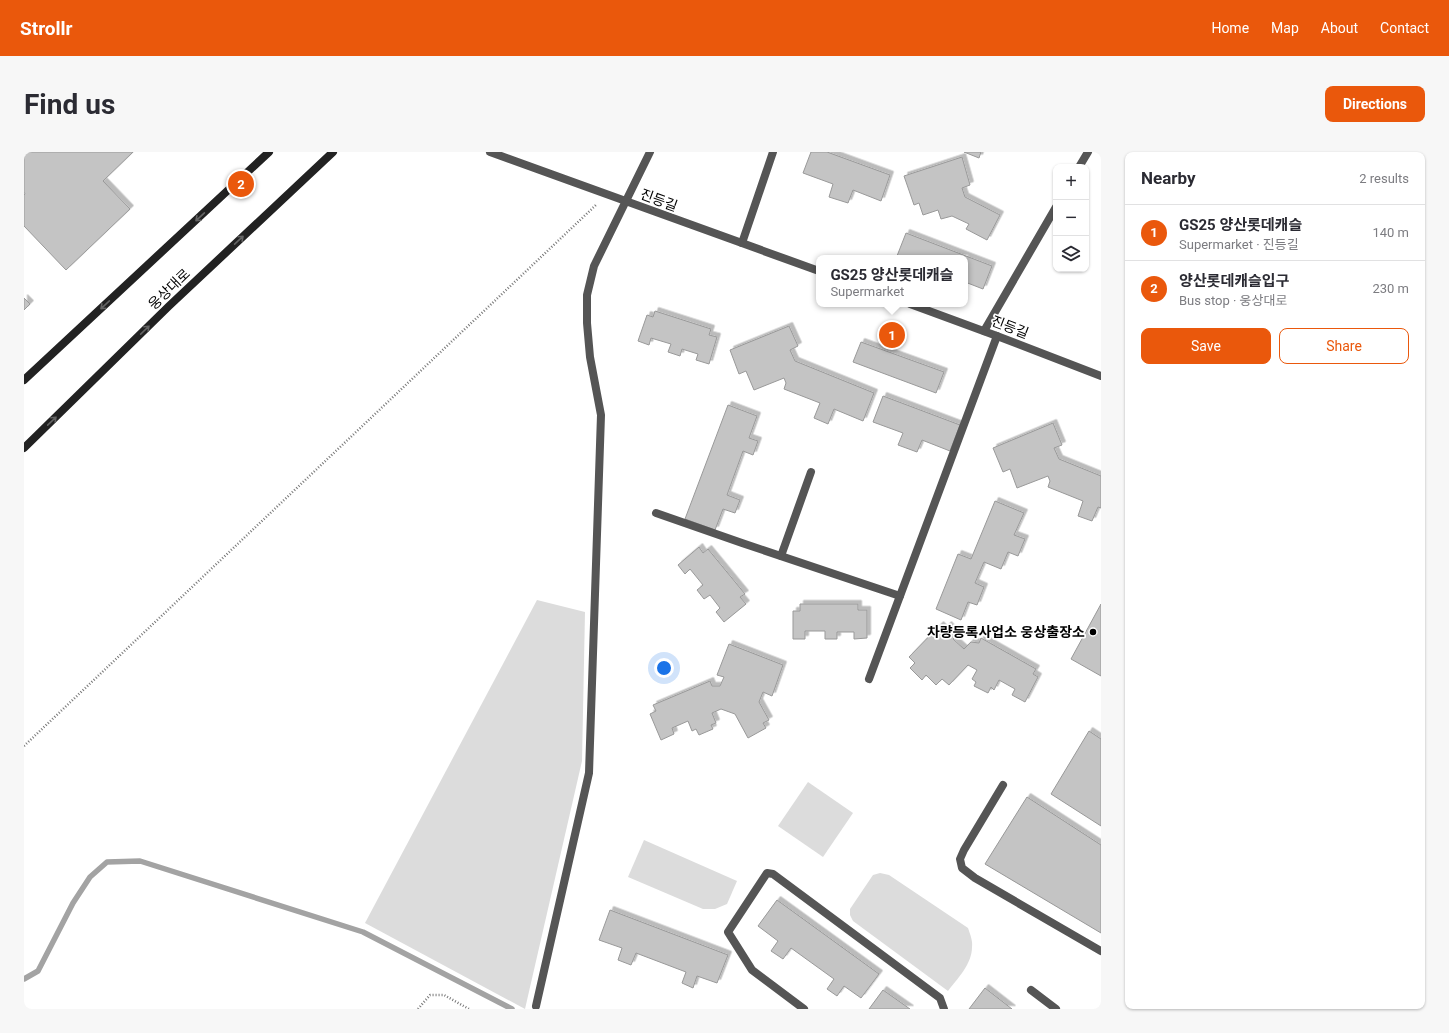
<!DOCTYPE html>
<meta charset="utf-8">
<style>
body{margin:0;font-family:Roboto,"Noto Sans KR",sans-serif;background:#f7f7f7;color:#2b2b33}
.controls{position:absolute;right:12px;top:12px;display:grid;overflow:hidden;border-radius:8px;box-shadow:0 1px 3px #0004}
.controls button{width:36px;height:36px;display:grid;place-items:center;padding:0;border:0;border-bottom:1px solid #e1e1e2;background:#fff;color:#2b2b33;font:20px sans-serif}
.you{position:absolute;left:640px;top:516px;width:14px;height:14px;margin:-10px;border:3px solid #fff;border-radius:50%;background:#1a73e8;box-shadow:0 0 0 6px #1a73e833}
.badge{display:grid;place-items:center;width:26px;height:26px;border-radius:50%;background:#ea580c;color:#fff;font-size:13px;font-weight:700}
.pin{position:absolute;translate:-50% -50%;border:2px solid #fff;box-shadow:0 1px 4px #0006}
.popup{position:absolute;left:792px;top:103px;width:152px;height:52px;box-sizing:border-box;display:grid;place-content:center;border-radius:8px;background:#fff;filter:drop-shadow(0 1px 3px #0005);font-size:13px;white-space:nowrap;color:#7c7c81}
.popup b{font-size:15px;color:#2b2b33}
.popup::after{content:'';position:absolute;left:50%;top:100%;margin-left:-8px;border:8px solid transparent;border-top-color:#fff}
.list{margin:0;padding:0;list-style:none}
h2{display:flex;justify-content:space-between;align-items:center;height:52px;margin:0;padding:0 16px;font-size:17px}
h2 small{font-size:13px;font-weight:400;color:#7c7c81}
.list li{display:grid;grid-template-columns:26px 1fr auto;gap:12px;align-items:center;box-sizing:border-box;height:56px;padding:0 16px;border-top:1px solid #e1e1e2}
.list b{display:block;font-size:15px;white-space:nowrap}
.list p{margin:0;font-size:13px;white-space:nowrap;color:#7c7c81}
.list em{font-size:13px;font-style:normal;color:#7c7c81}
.actions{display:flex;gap:8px;padding:12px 16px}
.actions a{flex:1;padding:9px 0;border:1px solid #ea580c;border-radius:8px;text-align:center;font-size:14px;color:#ea580c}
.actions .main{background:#ea580c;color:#fff}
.icon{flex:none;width:22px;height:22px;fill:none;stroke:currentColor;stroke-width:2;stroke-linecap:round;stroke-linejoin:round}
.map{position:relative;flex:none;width:1077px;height:857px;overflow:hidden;border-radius:8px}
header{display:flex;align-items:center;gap:24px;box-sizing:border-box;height:56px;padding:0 20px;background:#ea580c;color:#fff}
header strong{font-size:19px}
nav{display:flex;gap:22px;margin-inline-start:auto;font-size:14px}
.intro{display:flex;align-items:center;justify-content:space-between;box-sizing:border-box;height:96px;padding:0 24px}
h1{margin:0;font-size:28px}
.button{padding:10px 18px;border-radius:8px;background:#ea580c;color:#fff;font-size:14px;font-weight:700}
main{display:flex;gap:24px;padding:0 24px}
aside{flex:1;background:#fff;border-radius:8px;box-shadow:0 1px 3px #0004}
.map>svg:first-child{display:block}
</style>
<header>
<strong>Strollr</strong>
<nav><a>Home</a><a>Map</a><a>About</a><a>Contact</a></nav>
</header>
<div class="intro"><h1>Find us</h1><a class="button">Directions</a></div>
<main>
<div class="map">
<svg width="1077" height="857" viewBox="0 0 1077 857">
<defs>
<filter id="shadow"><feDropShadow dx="3.5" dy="-3.5" stdDeviation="0" flood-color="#0004"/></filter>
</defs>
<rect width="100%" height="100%" fill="#fff"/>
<g fill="#dcdcdc">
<polygon points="513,448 561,460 558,609 501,857 341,771"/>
<polygon points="784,630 829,661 799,705 754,674"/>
<polygon points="620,688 713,729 703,752 691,757 679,757 604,725"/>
<path d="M856 721 865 723 944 776C946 782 949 789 948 795 948 812 934 826 924 839L829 769 826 763V757L849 723Z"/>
</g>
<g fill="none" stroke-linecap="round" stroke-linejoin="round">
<polyline stroke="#a3a3a3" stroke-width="5.5" points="0,827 14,819 49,751 66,725 83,710 116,709 339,780 488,857"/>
</g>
<g fill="#c4c4c4" stroke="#999" filter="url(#shadow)">
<polygon points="0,0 109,0 79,29 106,57 42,118 0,74 0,43 1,42 0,40"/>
<polygon points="787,0 803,0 866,23 857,49 829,38 824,51 805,45 809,32 779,21"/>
<polygon points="940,0 957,0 955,6"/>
<polygon points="938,5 946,33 938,36 941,45 976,63 963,88 942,77 945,72 928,64 917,67 914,58 899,63 895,51 890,53 880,24"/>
<polygon points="882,81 968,114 959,137 941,130 941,106 877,106 873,104"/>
<polygon points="0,146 6,152 0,158"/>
<polygon points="631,159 687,177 685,183 693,185 685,212 672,208 674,202 658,197 656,204 644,200 647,192 627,186 625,193 614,189 623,163 629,165"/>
<polygon points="765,174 774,194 766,198 771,209 850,241 839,269 810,257 804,272 790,266 796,251 760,237 762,231 760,226 730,238 722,219 715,222 706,198"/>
<polygon points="837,190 920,220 912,241 829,210"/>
<polygon points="859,244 936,273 926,299 898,288 893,300 874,293 879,281 849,270"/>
<polygon points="704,253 733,264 725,286 734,289 729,303 719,299 703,343 716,348 711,361 699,357 691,378 661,367"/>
<polygon points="1029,271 1038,293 1030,296 1035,307 1077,324 1077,356 1074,355 1068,369 1054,364 1059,349 1024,335 1026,329 1024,324 993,336 986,317 979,320 969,296"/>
<polygon points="971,349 1000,361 990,383 1001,387 994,404 984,400 977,417 960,410 951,431 960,435 953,453 944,450 937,468 912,457 934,402 947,407"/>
<polygon points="675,395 679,401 684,397 721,442 716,445 722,452 700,470 692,460 696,456 686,443 680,447 673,438 679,433 666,417 661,422 654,413"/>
<polygon points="776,452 834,452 834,458 843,458 843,486 830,487 830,480 813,480 813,487 801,487 801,479 781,479 781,487 769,487 769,459 776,459"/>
<polygon points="1077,452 1077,524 1047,507"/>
<polygon points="916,473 920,477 924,473 933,483 929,487 940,497 947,490 955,491 957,486 1012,517 1009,522 1014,525 1001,550 988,543 991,537 975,528 970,538 967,535 964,541 950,534 952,530 948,527 953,518 944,513 925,533 918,527 912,533 902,523 898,528 886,516 891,511 885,505"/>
<polygon points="705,492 759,513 748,544 739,540 735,550 745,568 739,571 742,576 724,586 711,562 697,557 688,561 692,571 687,573 689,577 675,583 672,577 668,579 664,569 648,576 650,582 637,588 626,562 632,559 629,553 686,529 688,534 696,534 700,525 693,523"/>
<polygon points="1065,579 1077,587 1077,674 1027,642"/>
<polygon points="1003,645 1077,693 1077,781 961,712"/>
<polygon points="753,748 855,822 837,846 820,834 813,844 803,837 810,827 767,796 759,807 747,799 754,789 734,774"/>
<polygon points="586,758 704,803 693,831 673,824 669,836 658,831 662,820 612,801 607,813 594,808 598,796 575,788"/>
<polygon points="961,836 988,857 945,857"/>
<polygon points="859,838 886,857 845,857"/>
</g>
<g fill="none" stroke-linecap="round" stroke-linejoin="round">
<g stroke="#777" stroke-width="2.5" stroke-dasharray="1 2" stroke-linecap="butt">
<polyline points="0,594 572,53"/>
<polyline points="394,857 406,843 420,843 445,857"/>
</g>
<g stroke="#555" stroke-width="8">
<polyline points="718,91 749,0"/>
<polyline points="632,361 718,391 876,444"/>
<polyline points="757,404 787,320"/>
<polyline points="845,527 973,184"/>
<polyline points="979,633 940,698 936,707 938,716 951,726 1077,799"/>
<polyline points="1007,838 1032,857"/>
<polyline points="512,854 565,621 577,263 566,205 563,171 563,143 570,114 626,0"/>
<polyline points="780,857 728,818 704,780 743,721 749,722 916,846 920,857"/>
</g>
<g stroke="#555" stroke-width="8">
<polyline points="1055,15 1064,0"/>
<polyline points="960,179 1032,55"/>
</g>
<g stroke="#555" stroke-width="8">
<polyline points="466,0 795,119"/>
<polyline points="886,152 973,184 1077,224"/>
</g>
<g stroke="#222" stroke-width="8">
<polyline points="0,228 245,0"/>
<polyline points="0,296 145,154 309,0"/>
</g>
</g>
<defs><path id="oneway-shaft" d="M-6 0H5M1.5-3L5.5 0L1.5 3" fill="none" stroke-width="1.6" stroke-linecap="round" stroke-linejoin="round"/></defs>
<g stroke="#646464">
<use href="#oneway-shaft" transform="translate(176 65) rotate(137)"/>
<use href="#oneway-shaft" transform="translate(215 88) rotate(-43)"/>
<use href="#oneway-shaft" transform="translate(81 153) rotate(137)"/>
<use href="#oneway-shaft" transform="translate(121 178) rotate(-44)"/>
<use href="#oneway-shaft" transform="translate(28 269) rotate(-44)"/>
</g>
<circle fill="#000" stroke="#fff" stroke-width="1.5" cx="1069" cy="480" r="4"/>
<g text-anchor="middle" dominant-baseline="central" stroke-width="3.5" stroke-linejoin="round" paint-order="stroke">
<g font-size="14" fill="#000" stroke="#fff">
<text transform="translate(635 48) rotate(20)">진등길</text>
<text transform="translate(145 137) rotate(-44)">웅상대로</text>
<text transform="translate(986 175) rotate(21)">진등길</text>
</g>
<g font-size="14" font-weight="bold" fill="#000" stroke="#fff" text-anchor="end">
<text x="1061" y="480">차량등록사업소 웅상출장소</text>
</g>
</g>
</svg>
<div class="controls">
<button>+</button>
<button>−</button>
<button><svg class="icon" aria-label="layers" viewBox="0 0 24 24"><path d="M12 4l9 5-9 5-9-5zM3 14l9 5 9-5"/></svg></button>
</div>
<div class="you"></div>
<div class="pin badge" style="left:868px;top:183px">1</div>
<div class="popup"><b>GS25 양산롯데캐슬</b>Supermarket</div>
<div class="pin badge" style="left:217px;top:32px">2</div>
</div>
<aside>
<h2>Nearby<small>2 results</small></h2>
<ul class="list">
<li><span class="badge">1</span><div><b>GS25 양산롯데캐슬</b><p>Supermarket · 진등길</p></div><em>140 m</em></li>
<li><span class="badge">2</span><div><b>양산롯데캐슬입구</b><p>Bus stop · 웅상대로</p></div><em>230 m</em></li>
</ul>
<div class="actions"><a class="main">Save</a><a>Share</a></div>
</aside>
</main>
